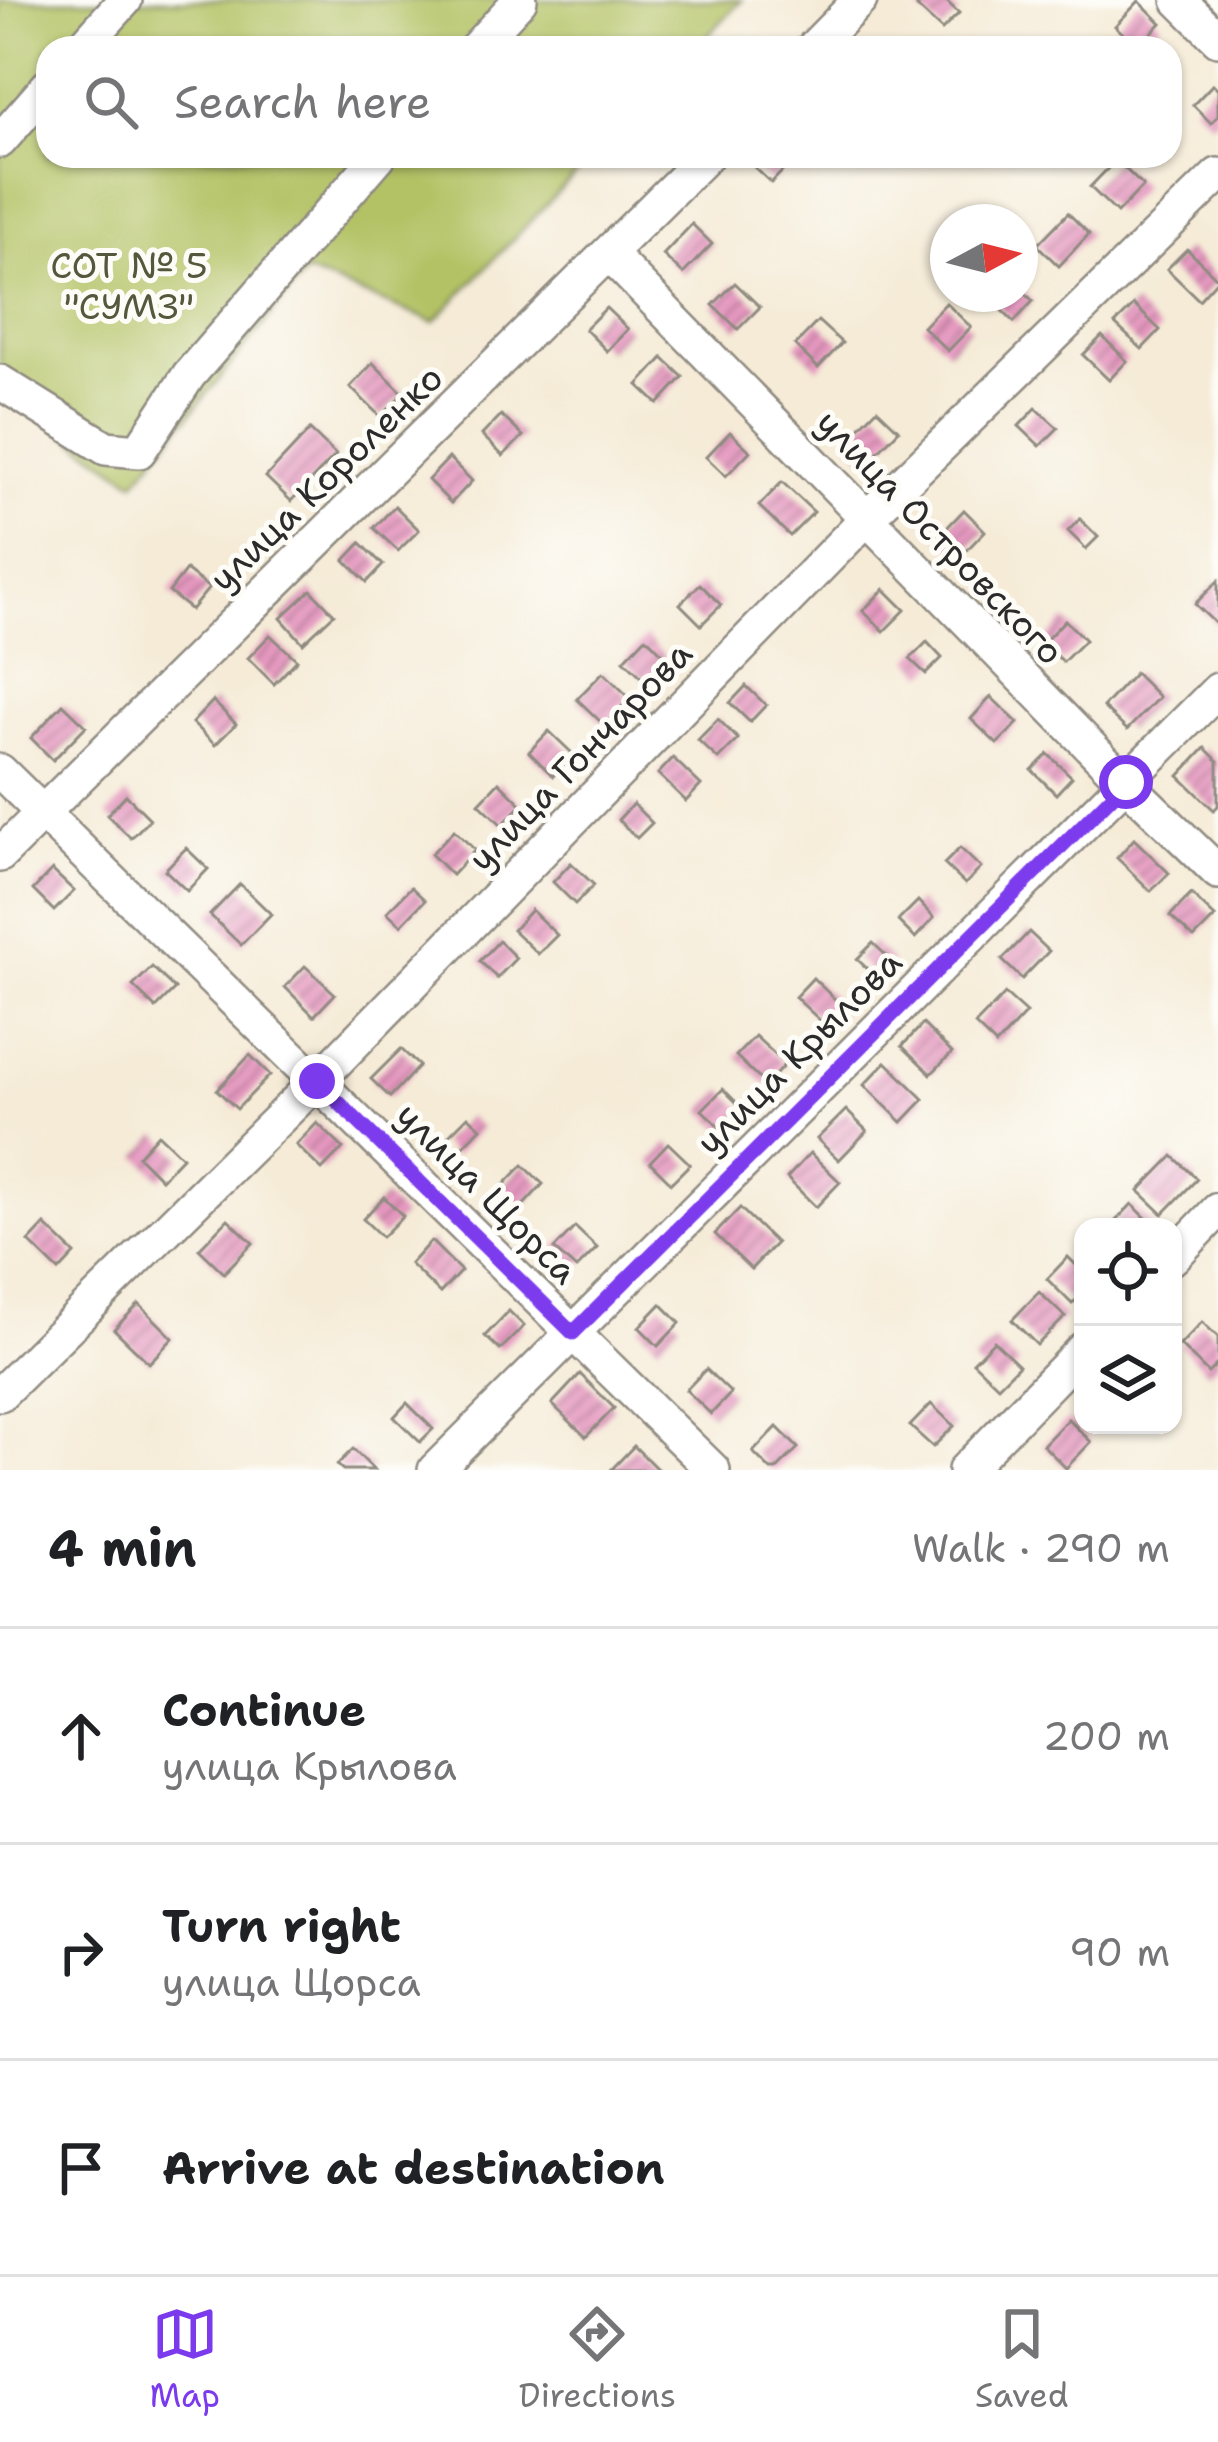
<!DOCTYPE html>
<meta charset="utf-8">
<style>
body{margin:0;font-family:"Shantell Sans",sans-serif;background:#f2f2f2;color:#202124}
.controls{position:absolute;right:36px;bottom:36px;display:grid;overflow:hidden;border-radius:24px;box-shadow:0 3px 9px #0004}
.controls button{width:108px;height:108px;display:grid;place-items:center;padding:0;border:0;border-bottom:3px solid #e0e0e0;background:#fff;color:#202124;font:60px sans-serif}
.compass{position:absolute;left:930px;top:204px;width:108px;height:108px;border-radius:50%;background:#fff;box-shadow:0 3px 9px #0004;rotate:83deg}
.stop{position:absolute;width:36px;height:36px;margin:-27px;border:9px solid #7c3aed;border-radius:50%;background:#fff}
.stop.end{background:#7c3aed;border-color:#fff;box-shadow:0 3px 12px #0008}
.list{margin:0;padding:0;list-style:none}
h2{display:flex;justify-content:space-between;align-items:center;height:156px;margin:0;padding:0 48px;font-size:51px}
h2 small{font-size:39px;font-weight:400;color:#757577}
.list li{display:grid;grid-template-columns:78px 1fr auto;gap:36px;align-items:center;box-sizing:border-box;height:216px;padding:0 48px;border-top:3px solid #e0e0e0}
.list b{display:block;font-size:45px;white-space:nowrap}
.list p{margin:0;font-size:39px;white-space:nowrap;color:#757577}
.list em{font-size:39px;font-style:normal;color:#757577}
.icon{flex:none;width:66px;height:66px;fill:none;stroke:currentColor;stroke-width:2;stroke-linecap:round;stroke-linejoin:round}
.map{position:relative;flex:none;width:1218px;height:1470px;overflow:hidden}
.search{position:absolute;background:#fff;box-shadow:0 3px 9px #0004;left:36px;right:36px;top:36px;height:132px;display:flex;align-items:center;gap:30px;box-sizing:border-box;padding:0 42px;border-radius:36px;color:#757577;font-size:45px}
.sheet{height:804px;background:#fff}
nav{display:flex;justify-content:space-around;align-items:center;box-sizing:border-box;height:168px;border-top:3px solid #e0e0e0;background:#fff;font-size:33px;color:#757577}
nav a{display:grid;justify-items:center;gap:6px}
nav .on{color:#7c3aed}
.map>svg:first-child{display:block}
</style>
<div class="map">
<svg width="1218" height="1470" viewBox="0 0 1218 1470">
<defs>
<pattern id="building-hatch" width="6" height="6" patternUnits="userSpaceOnUse" patternTransform="scale(3)"><rect width="6" height="6" fill="#e598bf"/><path d="M-1 1l2-2M0 6l6-6M5 7l2-2" fill="none" stroke="#ba7c9b"/></pattern>
</defs>
<rect width="100%" height="100%" fill="#fdfcf7"/>
<filter id="ink" filterUnits="userSpaceOnUse"><feTurbulence type="fractalNoise" baseFrequency=".00833" numOctaves="2"/><feDisplacementMap in="SourceGraphic" scale="24" xChannelSelector="R" yChannelSelector="G"/><feConvolveMatrix kernelMatrix="1 2 1 2 8 2 1 2 1" color-interpolation-filters="sRGB"/></filter>
<filter id="wash" filterUnits="userSpaceOnUse"><feTurbulence type="fractalNoise" baseFrequency=".004" numOctaves="4" result="noise"/><feDisplacementMap in="SourceGraphic" scale="48" xChannelSelector="R" yChannelSelector="G"/><feGaussianBlur stdDeviation="2.7" result="paint"/><feColorMatrix in="noise" values="0 0 0 0 0 0 0 0 0 0 0 0 0 0 0 0 0 1.4 0 .05"/><feComposite in="paint" operator="in"/></filter>
<g filter="url(#wash)">
<rect width="100%" height="100%" fill="#f5ebd7"/>
<polygon fill="#b3c265" stroke="#6f7648" stroke-width="3" points="0,0 742,0 696,48 48,48 48,156 593,156 434,322 306,272 135,482 0,390"/>
<g id="blocks">
<g fill="url(#building-hatch)">
<polygon points="924,0 945,0 959,13 942,30 917,7"/>
<polygon points="1139,1 1161,23 1138,47 1115,26"/>
<polygon points="1213,84 1218,89 1218,116 1211,123 1193,105"/>
<polygon points="761,156 793,156 795,158 771,183 752,165"/>
<polygon points="1116,160 1143,186 1117,213 1090,187"/>
<polygon points="1068,213 1089,234 1059,266 1037,245"/>
<polygon points="692,224 712,244 683,274 663,255"/>
<polygon points="1187,249 1218,279 1199,300 1167,269"/>
<polygon points="735,283 760,307 738,329 713,305"/>
<polygon points="1020,288 1033,301 1014,322 994,303 1003,294 1020,294"/>
<polygon points="946,303 971,327 948,351 923,327"/>
<polygon points="1134,305 1160,330 1142,349 1115,324"/>
<polygon points="606,308 628,329 607,351 585,329"/>
<polygon points="818,321 842,343 818,368 795,345"/>
<polygon points="1102,336 1127,361 1109,380 1083,355"/>
<polygon points="663,358 683,377 658,404 638,385"/>
<polygon points="373,363 403,393 381,417 350,387"/>
<polygon points="1036,408 1058,428 1040,446 1019,426"/>
<polygon points="877,409 899,430 869,461 847,440"/>
<polygon points="501,415 523,436 503,456 482,435"/>
<polygon points="310,430 336,455 291,501 266,477"/>
<polygon points="730,432 750,451 726,476 706,457"/>
<polygon points="449,458 472,481 451,503 428,480"/>
<polygon points="782,482 814,512 790,536 759,506"/>
<polygon points="395,506 419,530 398,551 374,528"/>
<polygon points="964,510 985,531 960,557 939,536"/>
<polygon points="1080,519 1098,537 1086,549 1068,531"/>
<polygon points="361,543 383,565 367,582 345,560"/>
<polygon points="186,570 209,588 191,610 169,592"/>
<polygon points="1218,581 1218,626 1195,604"/>
<polygon points="700,584 721,605 701,625 680,604"/>
<polygon points="884,589 905,610 884,631 863,611"/>
<polygon points="311,590 334,614 303,643 281,618"/>
<polygon points="1065,620 1085,640 1063,662 1043,643"/>
<polygon points="270,635 297,660 274,684 248,658"/>
<polygon points="646,637 669,660 647,682 624,660"/>
<polygon points="927,642 942,658 926,674 910,659"/>
<polygon points="603,672 630,698 604,725 577,699"/>
<polygon points="1135,673 1159,697 1127,730 1103,707"/>
<polygon points="746,686 766,705 750,722 730,703"/>
<polygon points="991,697 1018,723 997,744 971,719"/>
<polygon points="213,701 236,724 215,745 192,723"/>
<polygon points="63,704 86,726 53,760 31,738"/>
<polygon points="718,719 738,739 718,759 698,740"/>
<polygon points="549,731 573,754 553,776 529,752"/>
<polygon points="1205,748 1218,761 1218,806 1214,810 1179,776"/>
<polygon points="1048,754 1072,777 1056,794 1032,770"/>
<polygon points="673,758 701,785 686,801 658,774"/>
<polygon points="499,782 522,805 502,825 479,803"/>
<polygon points="126,795 150,819 131,838 107,815"/>
<polygon points="633,804 652,823 637,838 618,820"/>
<polygon points="454,830 475,850 452,875 431,854"/>
<polygon points="1134,839 1169,873 1151,891 1117,858"/>
<polygon points="186,848 208,869 187,891 165,870"/>
<polygon points="960,848 981,868 965,884 944,864"/>
<polygon points="571,863 594,885 575,904 553,882"/>
<polygon points="52,870 74,891 54,911 33,890"/>
<polygon points="240,884 271,914 241,945 210,915"/>
<polygon points="411,887 425,900 401,925 387,912"/>
<polygon points="1191,894 1215,917 1194,938 1170,916"/>
<polygon points="918,901 934,918 915,938 898,921"/>
<polygon points="531,910 557,935 538,954 513,930"/>
<polygon points="1029,932 1049,951 1022,979 1002,960"/>
<polygon points="499,941 516,958 497,978 480,961"/>
<polygon points="873,943 892,961 876,977 857,959"/>
<polygon points="305,966 335,994 314,1016 285,987"/>
<polygon points="152,967 175,989 156,1008 133,986"/>
<polygon points="813,978 844,1008 826,1026 795,997"/>
<polygon points="1005,994 1026,1013 996,1045 975,1025"/>
<polygon points="923,1024 952,1053 931,1074 902,1046"/>
<polygon points="755,1036 785,1064 766,1085 736,1056"/>
<polygon points="401,1049 419,1066 390,1097 371,1079"/>
<polygon points="250,1055 270,1075 237,1109 217,1090"/>
<polygon points="886,1062 924,1099 902,1122 864,1085"/>
<polygon points="723,1089 745,1111 725,1132 702,1110"/>
<polygon points="846,1110 867,1131 839,1160 817,1139"/>
<polygon points="468,1116 481,1128 454,1156 441,1143"/>
<polygon points="317,1123 343,1148 322,1170 296,1145"/>
<polygon points="158,1134 182,1157 161,1179 138,1156"/>
<polygon points="668,1143 690,1164 671,1183 650,1162"/>
<polygon points="810,1153 840,1182 816,1207 787,1178"/>
<polygon points="1173,1156 1197,1179 1163,1214 1139,1191"/>
<polygon points="523,1165 543,1184 518,1211 498,1191"/>
<polygon points="384,1197 403,1216 382,1237 363,1219"/>
<polygon points="1132,1204 1151,1223 1147,1227 1110,1227"/>
<polygon points="740,1208 776,1243 751,1269 715,1234"/>
<polygon points="228,1219 253,1243 224,1273 199,1249"/>
<polygon points="45,1225 75,1254 59,1271 29,1242"/>
<polygon points="575,1227 597,1248 576,1269 554,1249"/>
<polygon points="431,1241 461,1271 440,1293 410,1264"/>
<polygon points="1068,1257 1083,1272 1083,1293 1072,1304 1047,1279"/>
<polygon points="1039,1292 1065,1317 1037,1345 1012,1320"/>
<polygon points="139,1304 173,1338 149,1363 114,1329"/>
<polygon points="661,1304 680,1323 658,1346 639,1327"/>
<polygon points="509,1311 524,1326 500,1350 485,1336"/>
<polygon points="1202,1322 1218,1337 1218,1363 1208,1373 1180,1345"/>
<polygon points="994,1341 1019,1365 998,1386 973,1362"/>
<polygon points="706,1369 731,1393 711,1414 686,1390"/>
<polygon points="580,1374 614,1408 586,1437 552,1404"/>
<polygon points="407,1403 433,1429 420,1442 394,1417"/>
<polygon points="931,1404 954,1426 933,1447 910,1426"/>
<polygon points="1068,1419 1091,1442 1066,1468 1043,1445"/>
<polygon points="777,1427 798,1448 776,1470 771,1470 753,1452"/>
<polygon points="634,1446 658,1470 611,1470"/>
<polygon points="353,1449 374,1470 343,1470 337,1465"/>
</g>
</g>
</g>
<g filter="url(#ink)">
<use href="#blocks" fill-opacity="0" stroke="#908b81" stroke-width="3"/>
<g fill="none" stroke-linecap="round" stroke-linejoin="round">
<defs>
<g id="minor">
<polyline points="1179,0 1218,39"/>
<polyline points="82,48 125,0"/>
<polyline points="476,48 520,0"/>
<polyline points="813,48 860,0"/>
<polyline points="0,141 48,86"/>
<polyline points="609,254 1125,782 1218,872"/>
<polyline points="0,382 106,448 139,451 189,375 379,156"/>
<polyline points="0,771 713,1470"/>
<polyline points="0,855 706,156"/>
<polyline points="1173,1257 1218,1210"/>
<polyline points="0,1394 317,1081 866,519 1218,175"/>
<polyline points="435,1470 1218,690"/>
<polyline points="965,1470 1083,1349"/>
</g>
</defs>
<use href="#minor" stroke="#908b81" stroke-width="38"/>
<use href="#minor" stroke="#fff" stroke-width="33"/>
</g>
</g>
<g fill="none" stroke-linecap="round" stroke-linejoin="round" filter="url(#ink)">
<polyline stroke="#7c3aed" stroke-width="15" points="317,1081 573,1333 1126,782"/>
</g>
<g text-anchor="middle" dominant-baseline="central" stroke-width="10" stroke-linejoin="round" paint-order="stroke">
<g font-size="36" fill="#54583c" stroke="#fdfcf7">
<text x="129" y="265">СОТ № 5<tspan x="129" dy="41">"СУМЗ"</tspan></text>
</g>
<g font-size="36" fill="#2b2b2b" stroke="#fdfcf7">
<text transform="translate(326 478) rotate(-44)">улица Короленко</text>
<text transform="translate(940 537) rotate(46)">улица Островского</text>
<text transform="translate(580 756) rotate(-46)">улица Гончарова</text>
<text transform="translate(799 1052) rotate(-45)">улица Крылова</text>
<text transform="translate(487 1193) rotate(45)">улица Щорса</text>
</g>
</g>
</svg>
<div class="controls">
<button><svg class="icon" aria-label="locate" viewBox="0 0 24 24"><circle cx="12" cy="12" r="6"/><path d="M12 2v4M12 18v4M2 12h4M18 12h4"/></svg></button>
<button><svg class="icon" aria-label="layers" viewBox="0 0 24 24"><path d="M12 4l9 5-9 5-9-5zM3 14l9 5 9-5"/></svg></button>
</div>
<svg class="compass" viewBox="-18 -18 36 36"><path d="M0-13l5 13h-10z" fill="#e53935"/><path d="M0 13l5-13h-10z" fill="#757577"/></svg>
<div class="stop" style="left:1126px;top:782px"></div>
<div class="stop end" style="left:317px;top:1081px"></div>
<div class="search"><svg class="icon" aria-label="search" viewBox="0 0 24 24"><circle cx="10" cy="10" r="6"/><path d="M15 15l6 6"/></svg>Search here</div>
</div>
<section class="sheet">
<h2>4 min<small>Walk · 290 m</small></h2>
<ul class="list">
<li><svg class="icon" aria-label="ahead" viewBox="0 0 24 24"><path d="M12 20V5M6 11l6-6 6 6"/></svg><div><b>Continue</b><p>улица Крылова</p></div><em>200 m</em></li>
<li><svg class="icon" aria-label="right" viewBox="0 0 24 24"><path d="M7 20v-9h11M14 6l5 5-5 5"/></svg><div><b>Turn right</b><p>улица Щорса</p></div><em>90 m</em></li>
<li><svg class="icon" aria-label="arrive" viewBox="0 0 24 24"><path d="M6 21V4h12l-3 4 3 4H6"/></svg><div><b>Arrive at destination</b></div></li>
</ul>
</section>
<nav>
<a class="on"><svg class="icon" aria-label="map" viewBox="0 0 24 24"><path d="M3 6l6-2 6 2 6-2v14l-6 2-6-2-6 2zM9 4v14M15 6v14"/></svg>Map</a>
<a><svg class="icon" aria-label="directions" viewBox="0 0 24 24"><path d="M12 3l9 9-9 9-9-9zM9 14v-3h6M13 9l2 2-2 2"/></svg>Directions</a>
<a><svg class="icon" aria-label="saved" viewBox="0 0 24 24"><path d="M7 4h10v16l-5-4-5 4z"/></svg>Saved</a>
</nav>
